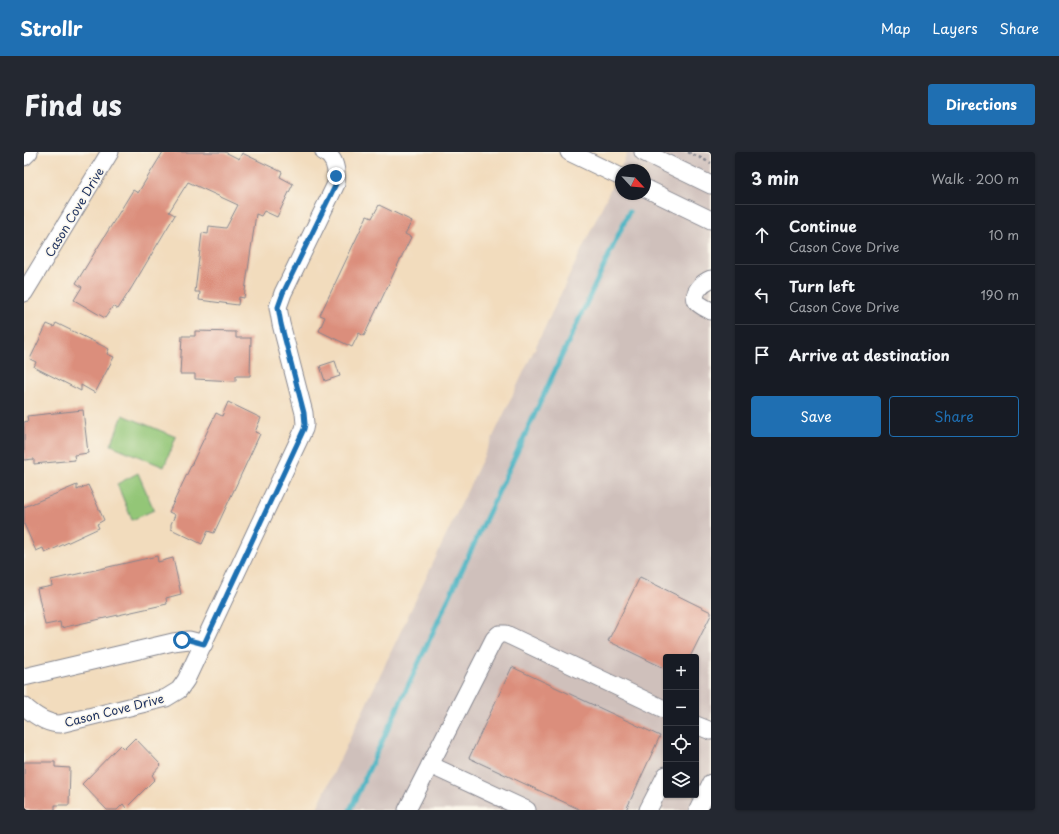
<!DOCTYPE html>
<meta charset="utf-8">
<style>
body{margin:0;font-family:"Playpen Sans",sans-serif;background:#242831;color:#f1f3f6}
.controls{position:absolute;right:12px;bottom:12px;display:grid;overflow:hidden;border-radius:4px;box-shadow:0 1px 3px #0004}
.controls button{width:36px;height:36px;display:grid;place-items:center;padding:0;border:0;border-bottom:1px solid #363941;background:#171b24;color:#f1f3f6;font:20px sans-serif}
.compass{position:absolute;left:591px;top:12px;width:36px;height:36px;border-radius:50%;background:#171b24;box-shadow:0 1px 3px #0004;rotate:116deg}
.stop{position:absolute;width:12px;height:12px;margin:-9px;border:3px solid #1f6fb2;border-radius:50%;background:#fff}
.stop.end{background:#1f6fb2;border-color:#fff;box-shadow:0 1px 4px #0008}
.list{margin:0;padding:0;list-style:none}
h2{display:flex;justify-content:space-between;align-items:center;height:52px;margin:0;padding:0 16px;font-size:17px}
h2 small{font-size:13px;font-weight:400;color:#9ea1a6}
.list li{display:grid;grid-template-columns:26px 1fr auto;gap:12px;align-items:center;box-sizing:border-box;height:60px;padding:0 16px;border-top:1px solid #363941}
.list b{display:block;font-size:15px;white-space:nowrap}
.list p{margin:0;font-size:13px;white-space:nowrap;color:#9ea1a6}
.list em{font-size:13px;font-style:normal;color:#9ea1a6}
.actions{display:flex;gap:8px;padding:12px 16px}
.actions a{flex:1;padding:9px 0;border:1px solid #1f6fb2;border-radius:4px;text-align:center;font-size:14px;color:#1f6fb2}
.actions .main{background:#1f6fb2;color:#fff}
.icon{flex:none;width:22px;height:22px;fill:none;stroke:currentColor;stroke-width:2;stroke-linecap:round;stroke-linejoin:round}
.map{position:relative;flex:none;width:687px;height:658px;overflow:hidden;border-radius:4px}
header{display:flex;align-items:center;gap:24px;box-sizing:border-box;height:56px;padding:0 20px;background:#1f6fb2;color:#fff}
header strong{font-size:19px}
nav{display:flex;gap:22px;margin-inline-start:auto;font-size:14px}
.intro{display:flex;align-items:center;justify-content:space-between;box-sizing:border-box;height:96px;padding:0 24px}
h1{margin:0;font-size:28px}
.button{padding:10px 18px;border-radius:4px;background:#1f6fb2;color:#fff;font-size:14px;font-weight:700}
main{display:flex;gap:24px;padding:0 24px}
aside{flex:1;background:#171b24;border-radius:4px;box-shadow:0 1px 3px #0004}
.map>svg:first-child{display:block}
</style>
<header>
<strong>Strollr</strong>
<nav><a>Map</a><a>Layers</a><a>Share</a></nav>
</header>
<div class="intro"><h1>Find us</h1><a class="button">Directions</a></div>
<main>
<div class="map">
<svg width="687" height="658" viewBox="0 0 687 658">
<rect width="100%" height="100%" fill="#fbf7ec"/>
<filter id="ink" filterUnits="userSpaceOnUse"><feTurbulence type="fractalNoise" baseFrequency=".025" numOctaves="2"/><feDisplacementMap in="SourceGraphic" scale="8" xChannelSelector="R" yChannelSelector="G"/><feConvolveMatrix kernelMatrix="1 2 1 2 8 2 1 2 1" color-interpolation-filters="sRGB"/></filter>
<filter id="wash" filterUnits="userSpaceOnUse"><feTurbulence type="fractalNoise" baseFrequency=".012" numOctaves="4" result="noise"/><feDisplacementMap in="SourceGraphic" scale="16" xChannelSelector="R" yChannelSelector="G"/><feGaussianBlur stdDeviation="0.9" result="paint"/><feColorMatrix in="noise" values="0 0 0 0 0 0 0 0 0 0 0 0 0 0 0 0 0 1.4 0 .05"/><feComposite in="paint" operator="in"/></filter>
<g filter="url(#wash)">
<rect width="100%" height="100%" fill="#f2dcbd"/>
<path fill="#cfc0bb" fill-rule="evenodd" d="M604 0H687V658H292ZM597 18H621V42H597ZM642 505H672V643H642Z"/>
<g fill="#93c677" stroke="#577a6a">
<polygon points="99,263 152,285 140,315 87,293"/>
<polygon points="114,321 130,358 108,368 93,332"/>
</g>
<g fill="none" stroke-linecap="round" stroke-linejoin="round">
<polyline stroke="#44b1c1" stroke-width="5" points="326,658 605,60"/>
</g>
<g id="blocks">
<g fill="#db8e7b">
<polygon points="139,0 201,0 215,7 218,1 258,20 256,25 269,32 253,65 240,59 237,64 232,62 220,146 215,145 214,153 175,148 176,140 171,140 178,81 184,82 185,74 202,76 214,53 164,30 145,60 151,63 108,135 94,157 89,154 81,166 50,148 58,135 52,131 109,38 114,41"/>
<polygon points="355,53 388,69 381,82 387,85 340,184 335,181 328,195 295,179 301,165 296,163 343,64 348,66"/>
<polygon points="32,171 85,197 83,202 90,205 71,241 57,233 57,239 10,215 12,210 6,207 23,172 30,175"/>
<polygon points="171,179 212,180 212,186 227,186 226,224 212,224 212,229 171,227 171,222 156,222 158,184 171,184"/>
<polygon points="311,209 316,224 301,229 296,214"/>
<polygon points="204,250 237,266 231,280 236,282 190,381 184,379 178,392 147,377 147,372 151,363 145,360 192,261 198,264"/>
<polygon points="59,258 64,301 50,303 51,308 10,312 10,307 0,308 0,270 4,269 3,264"/>
<polygon points="53,333 53,338 64,333 80,368 73,372 75,376 21,401 19,396 12,399 0,372 0,355"/>
<polygon points="133,404 134,410 149,406 157,442 142,446 143,452 37,476 36,470 21,473 13,437 28,434 27,428"/>
<polygon points="616,425 687,460 687,463 666,505 642,505 642,517 584,489"/>
<polygon points="488,515 636,584 602,658 557,658 445,606"/>
<polygon points="111,586 137,613 128,623 131,627 102,656 99,652 93,658 83,658 58,632 96,593 100,597"/>
<polygon points="0,610 31,610 31,615 46,616 45,653 31,653 31,658 0,658"/>
</g>
</g>
</g>
<g filter="url(#ink)">
<use href="#blocks" fill-opacity="0" stroke="#86868e" stroke-width="1"/>
<g fill="none" stroke-linecap="round" stroke-linejoin="round">
<defs>
<g id="minor">
<polyline points="545,0 597,25"/>
<polyline points="619,0 687,33"/>
<polyline points="0,5 5,0"/>
<polyline points="621,36 687,68"/>
<path d="M687 127C679 130 667 141 673 150 676 154 682 156 687 159"/>
<polyline points="0,141 86,0"/>
<polyline points="0,525 149,490 165,488 180,492"/>
<path d="M0 554C10 563 22 572 36 572L142 546 155 538 162 528 280 277 281 272 280 261 257 172 254 155 259 141 312 32C313 21 312 6 300 0"/>
<polyline points="672,573 687,579"/>
<polyline points="383,658 406,613"/>
<polyline points="503,658 406,613 470,487 475,482 482,482 642,558"/>
<polyline points="624,658 642,623"/>
<polyline points="674,658 687,631"/>
</g>
</defs>
<use href="#minor" stroke="#86868e" stroke-width="19"/>
<polyline stroke="#86868e" stroke-width="2.5" stroke-dasharray="3 3" stroke-linecap="butt" points="664,0 687,11"/>
<use href="#minor" stroke="#fff" stroke-width="17"/>
</g>
</g>
<g fill="none" stroke-linecap="round" stroke-linejoin="round" filter="url(#ink)">
<polyline stroke="#1f6fb2" stroke-width="5" points="158,488 165,488 180,492 280,277 281,272 280,261 257,172 254,155 259,141 312,32 312,24"/>
</g>
<g text-anchor="middle" dominant-baseline="central" stroke-width="3" stroke-linejoin="round" paint-order="stroke">
<g font-size="12" fill="#1b2f5e" stroke="#fbf7ec">
<text transform="translate(50 60) rotate(-59)">Cason Cove Drive</text>
<text transform="translate(90 558) rotate(-14)">Cason Cove Drive</text>
</g>
</g>
</svg>
<div class="controls">
<button>+</button>
<button>−</button>
<button><svg class="icon" aria-label="locate" viewBox="0 0 24 24"><circle cx="12" cy="12" r="6"/><path d="M12 2v4M12 18v4M2 12h4M18 12h4"/></svg></button>
<button><svg class="icon" aria-label="layers" viewBox="0 0 24 24"><path d="M12 4l9 5-9 5-9-5zM3 14l9 5 9-5"/></svg></button>
</div>
<svg class="compass" viewBox="-18 -18 36 36"><path d="M0-13l5 13h-10z" fill="#e53935"/><path d="M0 13l5-13h-10z" fill="#9ea1a6"/></svg>
<div class="stop" style="left:158px;top:488px"></div>
<div class="stop end" style="left:312px;top:24px"></div>
</div>
<aside>
<h2>3 min<small>Walk · 200 m</small></h2>
<ul class="list">
<li><svg class="icon" aria-label="ahead" viewBox="0 0 24 24"><path d="M12 20V5M6 11l6-6 6 6"/></svg><div><b>Continue</b><p>Cason Cove Drive</p></div><em>10 m</em></li>
<li><svg class="icon" aria-label="left" viewBox="0 0 24 24"><path d="M17 20v-9H6M10 6l-5 5 5 5"/></svg><div><b>Turn left</b><p>Cason Cove Drive</p></div><em>190 m</em></li>
<li><svg class="icon" aria-label="arrive" viewBox="0 0 24 24"><path d="M6 21V4h12l-3 4 3 4H6"/></svg><div><b>Arrive at destination</b></div></li>
</ul>
<div class="actions"><a class="main">Save</a><a>Share</a></div>
</aside>
</main>
